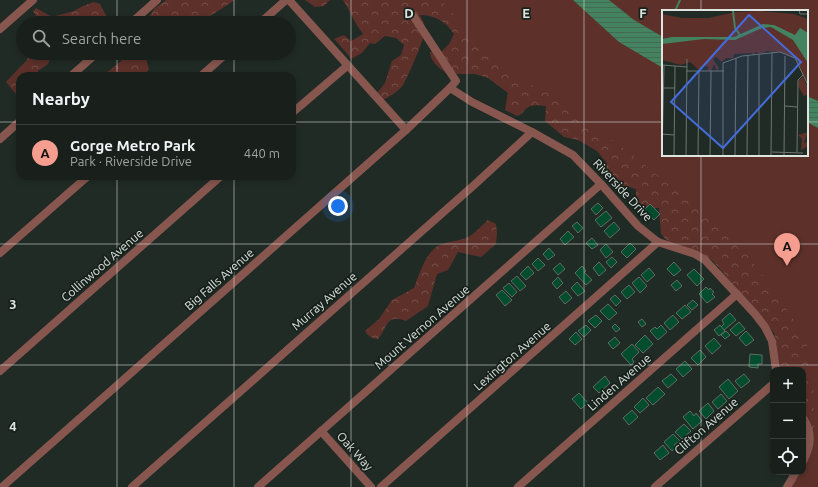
<!DOCTYPE html>
<meta charset="utf-8">
<style>
body{margin:0;font-family:Ubuntu,sans-serif;background:#222825;color:#f1f3f6}
.controls{position:absolute;right:12px;bottom:12px;display:grid;overflow:hidden;border-radius:8px;box-shadow:0 2px 6px #0003}
.controls button{width:36px;height:36px;display:grid;place-items:center;padding:0;border:0;border-bottom:1px solid #373e3b;background:#19201c;color:#f1f3f6;font:20px sans-serif}
.you{position:absolute;left:338px;top:206px;width:14px;height:14px;margin:-10px;border:3px solid #fff;border-radius:50%;background:#1a73e8;box-shadow:0 0 0 6px #1a73e833}
.badge{display:grid;place-items:center;width:26px;height:26px;border-radius:50%;background:#f59d8e;color:#111;font-size:13px;font-weight:700}
.pin{position:absolute;translate:-50% -33px;filter:drop-shadow(0 1px 2px #0008)}
.pin::after{content:'';position:absolute;top:21px;width:14px;height:12px;background:inherit;clip-path:polygon(0 0,100% 0,50% 100%)}
.list{margin:0;padding:0;list-style:none}
h2{display:flex;justify-content:space-between;align-items:center;height:52px;margin:0;padding:0 16px;font-size:17px}
h2 small{font-size:13px;font-weight:400;color:#9fa3a3}
.list li{display:grid;grid-template-columns:26px 1fr auto;gap:12px;align-items:center;box-sizing:border-box;height:56px;padding:0 16px;border-top:1px solid #373e3b}
.list b{display:block;font-size:15px;white-space:nowrap}
.list p{margin:0;font-size:13px;white-space:nowrap;color:#9fa3a3}
.list em{font-size:13px;font-style:normal;color:#9fa3a3}
.icon{flex:none;width:22px;height:22px;fill:none;stroke:currentColor;stroke-width:2;stroke-linecap:round;stroke-linejoin:round}
.map{position:relative;flex:none;width:818px;height:487px;overflow:hidden}
.search{position:absolute;background:#19201c;box-shadow:0 2px 6px #0003;left:16px;top:16px;width:280px;height:44px;display:flex;align-items:center;gap:10px;box-sizing:border-box;padding:0 14px;border-radius:22px;color:#9fa3a3;font-size:15px}
.panel{position:absolute;background:#19201c;box-shadow:0 2px 6px #0003;left:16px;top:72px;width:280px;height:108px;border-radius:12px}
.map>svg:first-child{display:block}
</style>
<div class="map">
<svg width="818" height="487" viewBox="0 0 818 487">
<defs>
<pattern id="forest-crowns" width="20" height="18" patternUnits="userSpaceOnUse"><rect width="20" height="18" fill="#5d312a"/><path d="M2 6a3 3 0 1 1 6 0M12 15a3 3 0 1 1 6 0" fill="none" stroke="#744f49"/></pattern>
<pattern id="water-rules" width="6" height="5" patternUnits="userSpaceOnUse"><rect width="6" height="5" fill="#448360"/><path d="M0 2.5h6" fill="none" stroke="#446a54"/></pattern>
</defs>
<rect width="100%" height="100%" fill="#212b25"/>
<g fill="url(#forest-crowns)">
<polygon points="166,0 235,0 207,18 203,23 151,23 149,17 154,9"/>
<polygon points="305,0 330,0 324,6 315,7"/>
<path d="M343 0H474L817 309 818 487H791L798 472H803V464L810 452 803 415V370H778L777 346 774 333 713 261 701 253 668 242 661 234 659 208H632L636 200V189L626 186 616 187C607 177 604 175 606 162L597 151 578 140 564 137 545 121 546 106C539 105 530 104 525 110 522 113 521 115 517 116L505 110 508 93 488 78 475 74H447C440 68 430 62 430 52H441L449 44 454 34C446 22 435 15 420 15 422 19 425 25 425 30 425 37 407 79 403 85 399 91 389 97 383 100L378 92 385 83 392 61 401 55 404 45 396 38 385 36 375 44 370 43 362 53 351 59 344 50 334 39 344 35 351 41 363 34C355 24 350 11 343 0Z"/>
<polygon points="94,2 100,4 110,23 38,23 39,21 33,11 36,8 52,17 74,11 83,6"/>
<polygon points="31,53 52,53 48,64 38,71 37,76 20,76 20,99 6,82 26,61"/>
<polygon points="126,53 141,53 146,59 149,69 144,76 103,76 121,61"/>
<path d="M488 220 496 224 497 232 496 244 481 257 458 252 448 270 437 274 428 306 406 321C386 313 388 327 378 339 372 339 368 336 365 331L379 319 392 300 414 288C419 275 424 257 436 247 445 241 456 242 466 238 474 235 481 226 488 220Z"/>
</g>
<path fill="#5d312a" fill-rule="evenodd" d="M441 0H818V487H792L802 472H803V469L812 449 815 437 813 387 806 339 775 292 737 241 639 160 581 117 542 89 509 77ZM663 11H807V155H663Z"/>
<g fill="url(#water-rules)">
<polygon points="573,0 609,0 634,20 663,37 663,68 619,42"/>
<polygon points="807,96 818,101 818,128 807,122"/>
</g>
<g fill="none" stroke-linecap="round" stroke-linejoin="round">
<polyline stroke="#448360" stroke-width="2" points="675,11 680,0"/>
</g>
<g fill="#024d2d" stroke="#616c65">
<polygon points="598,203 603,208 596,215 591,209"/>
<polygon points="650,204 660,214 654,220 644,210"/>
<polygon points="606,211 612,218 601,227 595,220"/>
<polygon points="577,222 583,228 578,233 572,226"/>
<polygon points="614,222 620,229 610,238 604,231"/>
<polygon points="568,231 574,237 565,245 560,239"/>
<polygon points="592,238 598,245 592,249 586,243"/>
<polygon points="630,243 636,249 627,258 621,252"/>
<polygon points="606,244 613,252 606,258 600,250"/>
<polygon points="549,248 555,255 548,260 543,254"/>
<polygon points="612,257 617,262 611,268 606,262"/>
<polygon points="538,258 545,265 538,271 532,264"/>
<polygon points="599,262 606,270 599,276 593,268"/>
<polygon points="674,262 681,270 674,276 667,269"/>
<polygon points="560,263 565,269 558,275 553,269"/>
<polygon points="528,266 534,273 526,280 520,274"/>
<polygon points="582,266 586,271 584,272 592,280 586,285 575,273"/>
<polygon points="649,268 655,275 647,282 641,275"/>
<polygon points="694,269 704,279 697,286 687,275"/>
<polygon points="517,276 526,286 520,291 511,281"/>
<polygon points="558,277 563,283 557,289 552,283"/>
<polygon points="639,277 647,286 640,293 632,283"/>
<polygon points="677,280 682,286 676,291 671,285"/>
<polygon points="577,282 585,291 578,296 571,288"/>
<polygon points="509,283 517,292 512,297 503,288"/>
<polygon points="629,285 635,292 627,299 621,292"/>
<polygon points="706,287 709,290 710,288 714,292 712,294 715,297 707,303 699,294"/>
<polygon points="502,290 512,300 505,306 496,295"/>
<polygon points="566,291 572,298 565,304 559,297"/>
<polygon points="615,295 621,301 616,306 610,299"/>
<polygon points="693,300 698,305 692,310 687,305"/>
<polygon points="608,304 617,313 609,320 600,311"/>
<polygon points="685,305 691,312 682,319 676,313"/>
<polygon points="730,313 736,320 724,330 721,327 724,324 722,320"/>
<polygon points="596,315 602,321 595,328 588,321"/>
<polygon points="673,315 679,322 670,330 664,323"/>
<polygon points="642,319 646,324 642,327 638,322"/>
<polygon points="739,322 745,329 736,336 730,330"/>
<polygon points="615,324 620,329 616,332 612,327"/>
<polygon points="586,325 591,330 584,337 578,331"/>
<polygon points="661,325 667,332 658,340 650,331 655,327 657,329"/>
<polygon points="720,325 725,331 719,336 714,330"/>
<polygon points="726,331 730,335 725,339 721,335"/>
<polygon points="746,331 754,340 746,346 739,338"/>
<polygon points="576,332 582,339 575,345 569,339"/>
<polygon points="645,335 653,344 643,353 635,345"/>
<polygon points="615,337 620,343 613,349 608,343"/>
<polygon points="714,338 721,346 712,354 705,346"/>
<polygon points="632,344 639,352 632,359 634,362 631,365 621,354"/>
<polygon points="700,350 706,357 698,365 691,358"/>
<polygon points="750,354 762,355 762,364 758,364 758,368 749,367"/>
<polygon points="685,361 692,369 683,377 676,369"/>
<polygon points="671,374 677,380 668,388 662,381"/>
<polygon points="744,374 750,381 741,388 735,381"/>
<polygon points="605,376 610,383 599,393 593,387"/>
<polygon points="728,379 738,391 729,399 719,387"/>
<polygon points="658,387 665,394 653,405 646,398"/>
<polygon points="579,393 588,403 581,409 572,399"/>
<polygon points="721,394 727,401 718,409 712,402"/>
<polygon points="643,398 649,405 640,413 634,407"/>
<polygon points="708,403 714,411 706,419 699,411"/>
<polygon points="632,410 638,417 629,425 623,418"/>
<polygon points="690,411 694,416 696,413 702,421 693,429 683,417"/>
<polygon points="684,424 691,431 682,439 675,432"/>
<polygon points="673,434 680,441 674,445 676,447 672,451 664,442"/>
<polygon points="663,445 669,453 660,460 654,453"/>
</g>
<g fill="none" stroke-linecap="round" stroke-linejoin="round">
<g stroke="#87574f" stroke-width="8">
<polyline points="289,0 406,130"/>
<polyline points="131,23 157,0"/>
<polyline points="260,23 286,0"/>
<polyline points="0,29 33,0"/>
<polyline points="71,76 97,53"/>
<polyline points="201,76 227,53"/>
<polyline points="450,88 472,102 532,132 573,155 601,184 638,226 658,242 695,254 705,260 755,314 765,327 772,341 776,370"/>
<polyline points="292,113 347,66"/>
<polyline points="0,139 20,121"/>
<polyline points="0,253 88,176"/>
<polyline points="0,371 221,176"/>
<path d="M803 418C813 433 811 446 803 461"/>
<polyline points="321,431 371,487"/>
<polyline points="2,487 406,130 450,88 456,81 414,17"/>
<polyline points="132,487 473,186 532,132"/>
<polyline points="258,487 601,184"/>
<polyline points="381,487 658,242"/>
<polyline points="518,487 737,294"/>
<polyline points="655,487 773,384"/>
<polyline points="787,487 796,472"/>
</g>
</g>
<path fill="none" stroke="#dee4e0" stroke-width="1" stroke-opacity="0.55" d="M117 0V23M234 0V23M351 0V487M467 0V487M584 0V487M701 0V11M117 53V76M234 53V76M0 122H20M292 122H663M807 122H818M701 155V487M117 176V487M234 176V487M0 244H818M0 365H818"/>
<g text-anchor="middle" dominant-baseline="central" stroke-width="3.5" stroke-linejoin="round" paint-order="stroke">
<g font-size="12" fill="#dee4e0" stroke="#17211b">
<text transform="translate(623 190) rotate(47)">Riverside Drive</text>
<text transform="translate(102 265) rotate(-41)">Collinwood Avenue</text>
<text transform="translate(219 279) rotate(-41)">Big Falls Avenue</text>
<text transform="translate(324 301) rotate(-41)">Murray Avenue</text>
<text transform="translate(422 327) rotate(-41)">Mount Vernon Avenue</text>
<text transform="translate(512 356) rotate(-41)">Lexington Avenue</text>
<text transform="translate(619 382) rotate(-41)">Linden Avenue</text>
<text transform="translate(706 426) rotate(-41)">Clifton Avenue</text>
<text transform="translate(355 451) rotate(48)">Oak Way</text>
</g>
</g>
<g transform="translate(662 10)">
<rect width="146" height="146" fill="#212b25"/>
<path d="M127 36 134 49 118 42 105 41 98 44 94 42 91 45 90 43 72 44 71 48H64L60 52 54 47 51 49 57 58 55 61 52 54 49 61 45 60 47 57 42 56 37 60 28 52 19 55 0 50V42ZM141 67 146 77V84L142 86 136 76 137 70ZM146 122 142 133 146 132V136L139 140 140 129 136 125Z" fill="#5d312a"/>
<path d="M98 1 132 4 146 9V74L133 47 122 39 105 37 66 45H0V4L20 8H47L73 2Z" fill="#5d312a"/>
<path d="M101 14 112 15 133 25 138 18 146 23V53L131 30 109 17 100 18 73 30 42 29 0 34V29L10 27H72Z" fill="#448360"/>
<path fill="none" stroke="#448360" stroke-width="2" d="M71 1 73 18 78 25"/>
<path fill="none" stroke="#6d7570" stroke-width="1" d="M137 0 138 4H146M61 53 80 46 118 42 133 48 146 75M1 55 25 57M24 61H62M0 78H13M123 96 135 97M0 124 12 125M110 142 141 143M135 142 136 70 141 65M0 146 2 55M12 146 13 56M24 146 25 49M36 146 37 61M48 146 49 61M61 146V53M73 146 74 48M85 146 86 46M97 146V45M109 146 110 42M122 146 123 46"/>
<path fill="#446cda" fill-opacity="0.15" stroke="#446cda" stroke-width="2" d="M87 5 139 52 61 138 9 92Z"/>
<rect width="146" height="146" fill="none" stroke="#dee4e0" stroke-width="2"/>
</g>
<g font-size="13" text-anchor="middle" font-weight="bold" fill="#dee4e0" stroke="#17211b" stroke-width="3.5" stroke-linejoin="round" paint-order="stroke">
<text x="409" y="18">D</text>
<text x="526" y="18">E</text>
<text x="643" y="18">F</text>
<text x="13" y="309">3</text>
<text x="13" y="431">4</text>
</g>
</svg>
<div class="controls">
<button>+</button>
<button>−</button>
<button><svg class="icon" aria-label="locate" viewBox="0 0 24 24"><circle cx="12" cy="12" r="6"/><path d="M12 2v4M12 18v4M2 12h4M18 12h4"/></svg></button>
</div>
<div class="you"></div>
<div class="pin badge" style="left:787px;top:266px">A</div>
<div class="search"><svg class="icon" aria-label="search" viewBox="0 0 24 24"><circle cx="10" cy="10" r="6"/><path d="M15 15l6 6"/></svg>Search here</div>
<section class="panel">
<h2>Nearby<small></small></h2>
<ul class="list">
<li><span class="badge">A</span><div><b>Gorge Metro Park</b><p>Park · Riverside Drive</p></div><em>440 m</em></li>
</ul>
</section>
</div>
